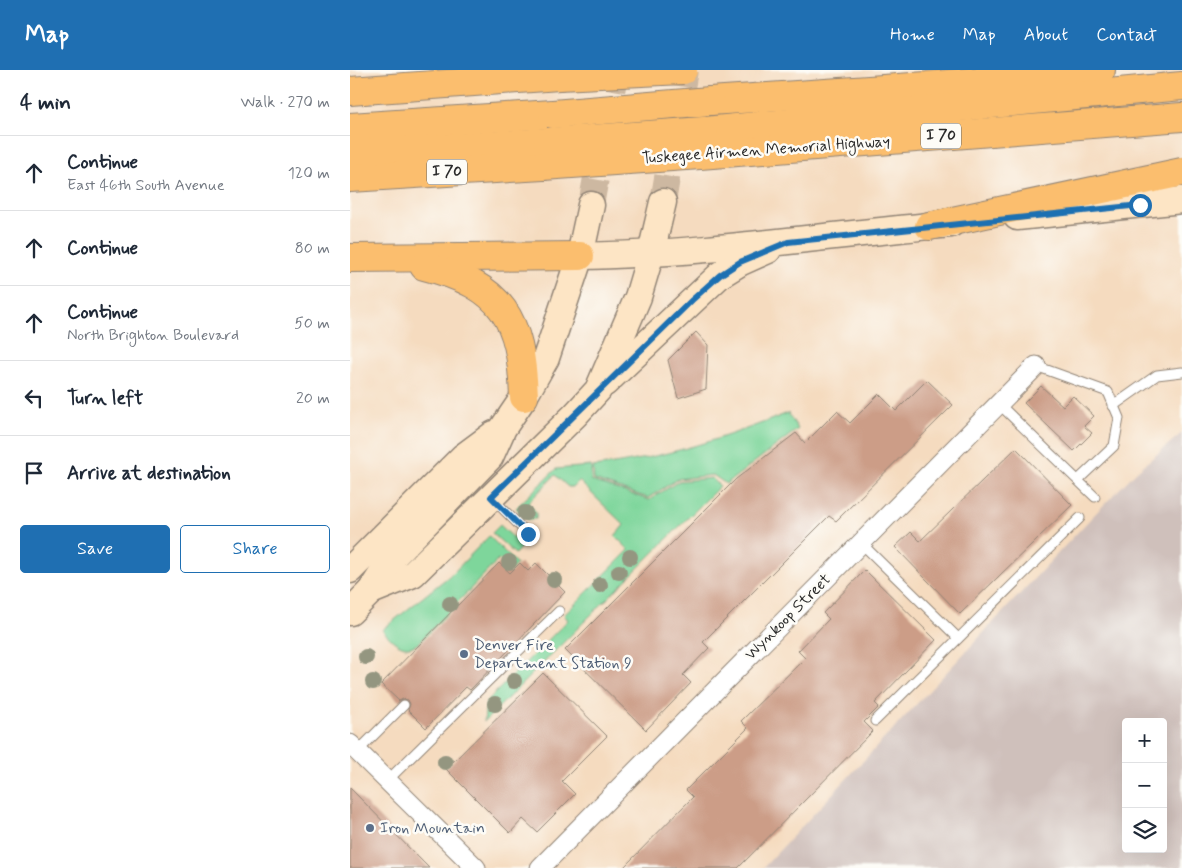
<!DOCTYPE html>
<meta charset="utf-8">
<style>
body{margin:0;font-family:Mynerve,sans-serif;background:#f2f2f3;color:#1f2937}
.controls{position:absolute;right:15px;bottom:15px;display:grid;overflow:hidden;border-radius:5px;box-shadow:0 5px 20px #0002}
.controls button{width:45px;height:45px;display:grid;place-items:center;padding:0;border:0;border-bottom:1px solid #e0e1e3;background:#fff;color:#1f2937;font:25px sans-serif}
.stop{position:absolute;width:15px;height:15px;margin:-11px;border:4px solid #1f6fb2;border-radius:50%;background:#fff}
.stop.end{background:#1f6fb2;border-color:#fff;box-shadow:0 1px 5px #0008}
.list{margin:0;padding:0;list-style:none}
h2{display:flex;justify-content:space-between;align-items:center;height:65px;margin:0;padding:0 20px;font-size:21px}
h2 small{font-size:16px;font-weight:400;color:#747a83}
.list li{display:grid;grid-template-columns:32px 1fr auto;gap:15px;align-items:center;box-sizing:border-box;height:75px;padding:0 20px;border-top:1px solid #e0e1e3}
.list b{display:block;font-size:19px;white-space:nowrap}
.list p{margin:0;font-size:16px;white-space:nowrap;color:#747a83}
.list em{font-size:16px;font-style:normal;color:#747a83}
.actions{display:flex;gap:10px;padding:15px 20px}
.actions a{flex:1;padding:11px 0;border:1px solid #1f6fb2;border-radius:5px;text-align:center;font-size:18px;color:#1f6fb2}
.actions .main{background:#1f6fb2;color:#fff}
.icon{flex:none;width:28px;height:28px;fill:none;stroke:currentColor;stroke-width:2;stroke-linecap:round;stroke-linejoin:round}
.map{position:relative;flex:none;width:832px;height:798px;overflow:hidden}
header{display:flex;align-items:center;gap:30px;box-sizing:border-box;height:70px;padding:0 25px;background:#1f6fb2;color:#fff}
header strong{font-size:24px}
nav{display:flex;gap:28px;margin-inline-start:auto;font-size:18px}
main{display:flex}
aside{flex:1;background:#fff}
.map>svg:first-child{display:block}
</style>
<header>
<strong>Map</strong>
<nav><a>Home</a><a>Map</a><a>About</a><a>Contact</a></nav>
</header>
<main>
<aside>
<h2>4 min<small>Walk · 270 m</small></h2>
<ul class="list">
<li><svg class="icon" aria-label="ahead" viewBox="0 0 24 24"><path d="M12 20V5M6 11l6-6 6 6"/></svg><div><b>Continue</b><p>East 46th South Avenue</p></div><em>120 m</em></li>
<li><svg class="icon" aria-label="ahead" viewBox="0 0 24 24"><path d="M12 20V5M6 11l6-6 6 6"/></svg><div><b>Continue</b></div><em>80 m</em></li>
<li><svg class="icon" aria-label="ahead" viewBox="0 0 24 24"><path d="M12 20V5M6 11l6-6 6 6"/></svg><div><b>Continue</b><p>North Brighton Boulevard</p></div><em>50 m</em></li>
<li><svg class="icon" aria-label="left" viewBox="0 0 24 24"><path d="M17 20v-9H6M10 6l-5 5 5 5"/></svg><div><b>Turn left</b></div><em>20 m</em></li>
<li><svg class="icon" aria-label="arrive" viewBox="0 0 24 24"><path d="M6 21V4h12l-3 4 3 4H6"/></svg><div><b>Arrive at destination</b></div></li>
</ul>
<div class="actions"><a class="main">Save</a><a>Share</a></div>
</aside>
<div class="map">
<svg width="832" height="798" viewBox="0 0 832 798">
<rect width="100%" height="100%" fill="#fdfcf7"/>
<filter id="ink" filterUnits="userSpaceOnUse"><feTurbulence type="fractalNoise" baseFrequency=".02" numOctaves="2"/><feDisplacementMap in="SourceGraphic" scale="10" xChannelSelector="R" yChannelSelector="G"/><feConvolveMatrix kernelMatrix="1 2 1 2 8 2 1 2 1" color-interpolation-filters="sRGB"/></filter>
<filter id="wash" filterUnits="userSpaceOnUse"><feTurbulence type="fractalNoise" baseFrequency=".0096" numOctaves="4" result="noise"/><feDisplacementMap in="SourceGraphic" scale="20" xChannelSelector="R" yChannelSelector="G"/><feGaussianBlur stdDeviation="1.12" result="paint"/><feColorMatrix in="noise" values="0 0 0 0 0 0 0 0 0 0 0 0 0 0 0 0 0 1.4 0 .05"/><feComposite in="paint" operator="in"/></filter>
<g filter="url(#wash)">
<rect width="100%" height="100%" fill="#f5dbbf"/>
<path fill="#cfc0bb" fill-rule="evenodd" d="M832 363V798H413L742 447 787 401ZM776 652H813V779H776Z"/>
<g fill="#7ed69b" stroke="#548063">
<path d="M438 343 448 359 376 414 363 405 328 409 298 428 244 410 243 397C313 388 373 369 438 343Z"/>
<polygon points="241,396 242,411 299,430 329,411 362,408 370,416 134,652 136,632 218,550 214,545 279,480 265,466 274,455 229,411 223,417 218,417 205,405 178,433 186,442 186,449 177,449 166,438 206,399"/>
<polygon points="150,455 172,476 165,484 142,463"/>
<path d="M139 466 167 494 160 501 149 489 69 573C53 584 42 570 32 560L103 503Z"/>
</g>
<g id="blocks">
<g fill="#cc9d87">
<polygon points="346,262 358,275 356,319 328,328 318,290"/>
<polygon points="577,310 603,335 486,451 479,446 353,572 359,578 333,605 341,613 296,660 215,580 386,409 446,363 455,373 487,341 500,353 529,324 546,341"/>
<polygon points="691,316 713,336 723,326 744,346 734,356 742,363 724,381 674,333"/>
<polygon points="666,378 722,435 610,544 545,477 561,462 570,471"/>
<polygon points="149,493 160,503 170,493 178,501 186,493 215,522 120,620 116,617 76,658 58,640 60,634 58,630 53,629 49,631 31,614"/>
<polygon points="515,500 586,570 525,633 529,637 514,652 523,661 388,798 273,798 343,727 336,720 398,658 391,651 455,588 448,581 479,549 473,543"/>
<polygon points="193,603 257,666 212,711 225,724 187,762 173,749 160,763 96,699"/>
<polygon points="0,718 79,798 0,798"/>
</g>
</g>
</g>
<g filter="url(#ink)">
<use href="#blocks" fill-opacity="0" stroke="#908375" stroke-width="1"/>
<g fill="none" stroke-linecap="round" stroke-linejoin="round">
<g stroke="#cdb8a1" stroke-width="26" stroke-dasharray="26 13" stroke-linecap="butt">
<polyline points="313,132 335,0"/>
<polyline points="241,135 266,0"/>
</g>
<defs>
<g id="service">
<polyline points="686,296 758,322 769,348 764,376 728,410"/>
<polyline points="649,334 745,427"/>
<polyline points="763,336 807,305 832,302"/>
<polyline points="143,429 178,464"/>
<polyline points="511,473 608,568"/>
<polyline points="525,651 730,448"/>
<polyline points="7,682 54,635"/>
<polyline points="37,711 209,541"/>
</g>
<g id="minor">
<polyline points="0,674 126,798"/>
<polyline points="190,798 686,296"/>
</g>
<g id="secondary">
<polyline points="667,147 832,130"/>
<path d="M230 186C355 184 477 165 601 154"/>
<polyline points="255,313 370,205 391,192 418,180"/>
<polyline points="0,500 113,387 144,364"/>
<polyline points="21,521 63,504 225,345 248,320 288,227 301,183 313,132"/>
<polyline points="0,542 21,521 42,488 140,387 153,358 174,327 196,288 230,186 241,135"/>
</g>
<g id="motorway">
<polyline points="0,21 209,6"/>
<polyline points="360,31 577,16 751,0"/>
<polyline points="0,57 203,44"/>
<polyline points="354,61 832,16"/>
<polyline points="0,84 198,72"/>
<polyline points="350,85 832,47"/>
<polyline points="0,108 193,96"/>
<polyline points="579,156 832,102"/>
<polyline points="0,188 230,186"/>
<path d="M74 196C154 216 171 249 174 327"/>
</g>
</defs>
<use href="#service" stroke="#908375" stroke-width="11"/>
<use href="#minor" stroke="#908375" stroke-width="21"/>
<use href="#secondary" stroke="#908375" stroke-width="29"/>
<use href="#motorway" stroke="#908375" stroke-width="30"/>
<use href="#service" stroke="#fff" stroke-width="9"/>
<use href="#minor" stroke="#fff" stroke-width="19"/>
<use href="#secondary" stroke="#fde5c5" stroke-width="26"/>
<use href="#motorway" stroke="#fbbe6e" stroke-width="28"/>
<defs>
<g id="motorway-bridge">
<polyline points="209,6 333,0"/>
<polyline points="203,44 360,31"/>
<polyline points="198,72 354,61"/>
<polyline points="193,96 350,85"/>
</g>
</defs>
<use href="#motorway-bridge" stroke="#908375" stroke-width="30" stroke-linecap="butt"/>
<use href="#motorway-bridge" stroke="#fbbe6e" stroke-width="28"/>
</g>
<g fill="#949680">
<circle cx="175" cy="443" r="8"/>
<circle cx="280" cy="487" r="8"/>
<circle cx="159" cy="492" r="8"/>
<circle cx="269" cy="502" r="8"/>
<circle cx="204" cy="510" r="8"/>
<circle cx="250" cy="515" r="8"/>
<circle cx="100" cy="534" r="8"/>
<circle cx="16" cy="587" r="8"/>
<circle cx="164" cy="611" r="8"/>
<circle cx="23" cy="612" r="8"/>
<circle cx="145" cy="634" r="8"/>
<circle cx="95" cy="692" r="8"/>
</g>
</g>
<g fill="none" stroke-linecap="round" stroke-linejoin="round" filter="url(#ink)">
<polyline stroke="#1f6fb2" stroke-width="6" points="178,464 141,427 342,230 370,205 390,192 438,172 790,135"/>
</g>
<g fill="#5c6f8a" stroke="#fdfcf7" stroke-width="2">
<circle cx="114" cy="584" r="5"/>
<circle cx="20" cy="758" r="5"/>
</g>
<g text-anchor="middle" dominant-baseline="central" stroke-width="5" stroke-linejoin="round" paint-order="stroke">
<g fill="#fdfcf7" stroke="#6a6a68" stroke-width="1">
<rect x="571" y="53.5" width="40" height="25" rx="4"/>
<rect x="77" y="89.5" width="40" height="25" rx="4"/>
</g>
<g font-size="15" font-weight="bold" fill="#2b2b2b">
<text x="591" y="66">I 70</text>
<text x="97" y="102">I 70</text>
</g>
<g font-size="16" fill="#2b2b2b" stroke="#fdfcf7">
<text transform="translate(416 80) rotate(-4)">Tuskegee Airmen Memorial Highway</text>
<text transform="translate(438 547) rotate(-45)">Wynkoop Street</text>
</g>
<g font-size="16" fill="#4e5e75" stroke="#fdfcf7" text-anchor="start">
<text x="124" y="575">Denver Fire<tspan x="124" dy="18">Department Station 9</tspan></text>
<text x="30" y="758">Iron Mountain</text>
</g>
</g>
</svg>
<div class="controls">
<button>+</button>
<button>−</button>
<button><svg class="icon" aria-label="layers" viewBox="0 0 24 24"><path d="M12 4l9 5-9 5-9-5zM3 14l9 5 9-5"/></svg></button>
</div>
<div class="stop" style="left:790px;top:135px"></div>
<div class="stop end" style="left:178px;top:464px"></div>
</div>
</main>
